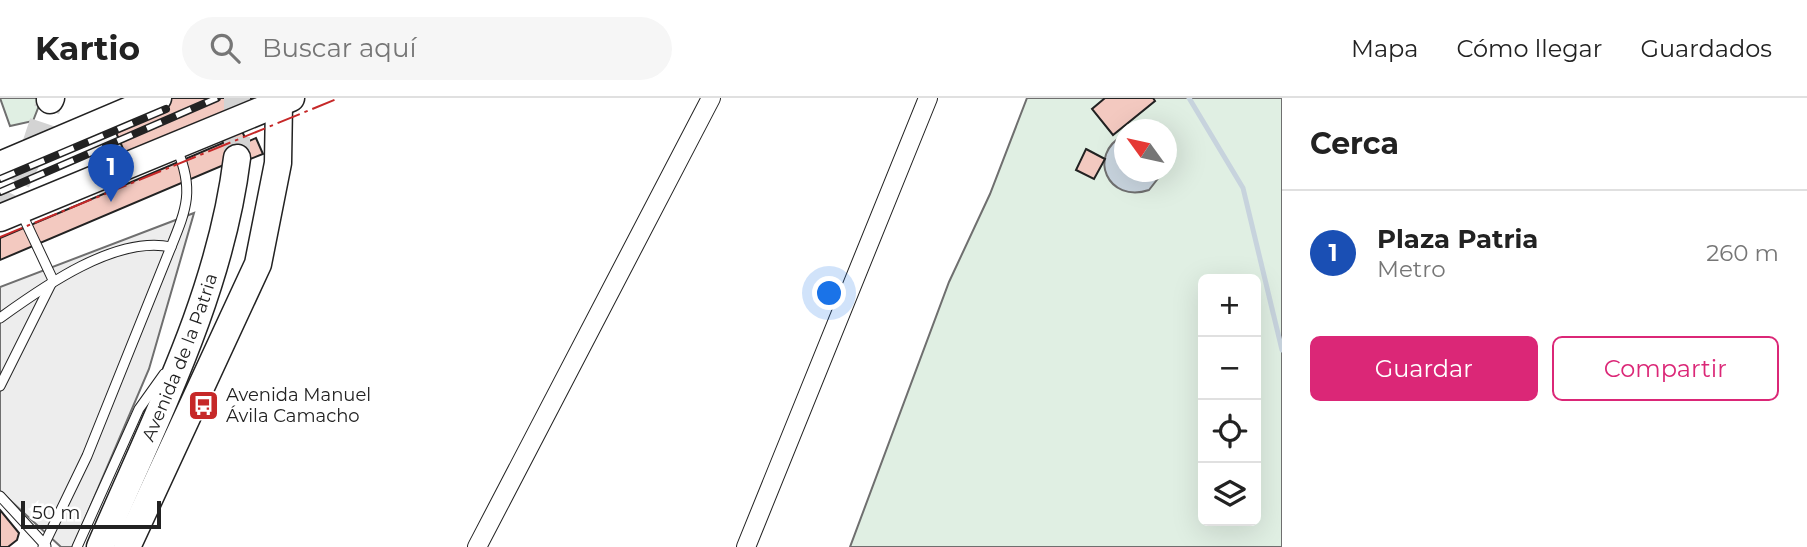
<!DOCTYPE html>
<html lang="es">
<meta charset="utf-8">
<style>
body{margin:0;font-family:Montserrat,sans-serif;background:#f6f6f6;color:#222}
.controls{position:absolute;right:21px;bottom:21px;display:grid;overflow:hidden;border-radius:10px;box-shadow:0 7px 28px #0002}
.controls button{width:63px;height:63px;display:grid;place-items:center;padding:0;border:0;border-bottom:2px solid #e0e0e0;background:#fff;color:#222;font:35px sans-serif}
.compass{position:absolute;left:1114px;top:21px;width:63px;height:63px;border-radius:50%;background:#fff;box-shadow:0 7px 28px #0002;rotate:303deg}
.scale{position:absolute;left:21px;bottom:18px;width:140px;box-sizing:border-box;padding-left:7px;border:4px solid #222;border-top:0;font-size:19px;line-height:24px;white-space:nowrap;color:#222;-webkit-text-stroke:5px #fff;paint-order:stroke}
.you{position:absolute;left:830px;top:196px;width:24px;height:24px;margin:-18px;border:5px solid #fff;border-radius:50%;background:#1a73e8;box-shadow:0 0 0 10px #1a73e833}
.badge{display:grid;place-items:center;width:46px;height:46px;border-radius:50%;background:#db2777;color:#fff;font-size:23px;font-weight:700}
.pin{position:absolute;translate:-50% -58px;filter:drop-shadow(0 2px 4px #0008)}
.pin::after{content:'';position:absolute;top:37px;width:24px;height:21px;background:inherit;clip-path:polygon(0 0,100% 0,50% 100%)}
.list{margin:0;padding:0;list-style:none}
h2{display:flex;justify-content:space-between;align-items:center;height:91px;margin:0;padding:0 28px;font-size:30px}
h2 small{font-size:23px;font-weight:400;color:#767676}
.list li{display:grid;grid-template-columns:46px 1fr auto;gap:21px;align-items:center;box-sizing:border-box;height:126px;padding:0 28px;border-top:2px solid #e0e0e0}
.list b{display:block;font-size:26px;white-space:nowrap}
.list p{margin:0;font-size:23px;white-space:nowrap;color:#767676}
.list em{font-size:23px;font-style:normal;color:#767676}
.actions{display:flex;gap:14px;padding:21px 28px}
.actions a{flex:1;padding:16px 0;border:2px solid #db2777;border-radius:10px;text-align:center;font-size:24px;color:#db2777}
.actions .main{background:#db2777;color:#fff}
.icon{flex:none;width:38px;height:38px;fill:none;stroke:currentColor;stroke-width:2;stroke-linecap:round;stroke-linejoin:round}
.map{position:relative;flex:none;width:1282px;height:449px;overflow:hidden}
header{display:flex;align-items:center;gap:42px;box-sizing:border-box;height:98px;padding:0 35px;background:#fff;border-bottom:2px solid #e0e0e0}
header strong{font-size:33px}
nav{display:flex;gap:38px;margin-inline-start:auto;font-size:24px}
.search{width:490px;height:63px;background:#f6f6f6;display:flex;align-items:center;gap:18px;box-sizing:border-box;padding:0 24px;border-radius:38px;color:#767676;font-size:26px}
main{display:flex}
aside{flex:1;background:#fff}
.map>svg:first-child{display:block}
</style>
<header>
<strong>Kartio</strong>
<div class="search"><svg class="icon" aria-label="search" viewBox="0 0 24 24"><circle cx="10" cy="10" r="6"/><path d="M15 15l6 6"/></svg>Buscar aquí</div>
<nav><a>Mapa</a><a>Cómo llegar</a><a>Guardados</a></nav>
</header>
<main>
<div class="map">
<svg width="1282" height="449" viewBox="0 0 1282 449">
<rect width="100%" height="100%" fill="#fff"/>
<g fill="#e0efe3" stroke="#6f6f6f" stroke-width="2" fill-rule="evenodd">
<polygon points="0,0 42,0 33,23 10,28"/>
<path d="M1027 0H1282V449H850L949 184 990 96ZM1125 32H1167V74H1125ZM1203 181H1256V423H1203Z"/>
</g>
<polygon fill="#ededed" stroke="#6f6f6f" stroke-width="2" points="194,115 149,271 73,449 61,449 0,393 0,189"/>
<path fill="#c7d3dd" stroke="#6f6f6f" stroke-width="2" d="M1124 37 1125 74H1163L1149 92C1108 106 1086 57 1124 37Z"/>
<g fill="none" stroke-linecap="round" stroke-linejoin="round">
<polyline stroke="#c7d3dd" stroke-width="5" points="1189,0 1243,90 1282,252"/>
</g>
<g fill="#f3c9c0" stroke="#222" stroke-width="2">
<polygon points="145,0 280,0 241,31 247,44 256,40 263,56 235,67 233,63 0,162 0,140 223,45 216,29 127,60 108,16"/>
<polygon points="1105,0 1153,0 1155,3 1113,37 1092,11"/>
<polygon points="1086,51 1105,61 1094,81 1076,72"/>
<polygon points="0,412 19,435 17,442 8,449 0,449"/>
</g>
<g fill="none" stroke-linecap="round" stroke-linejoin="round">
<g stroke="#d3d3d3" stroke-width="26" stroke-dasharray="26 13" stroke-linecap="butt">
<polyline points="237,0 237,60"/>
<polyline points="0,119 35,47 50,2"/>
</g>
<defs>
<g id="service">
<path d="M171 149C187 110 194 91 177 51"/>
<path d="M0 220C43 189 116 137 171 149L87 358 43 449"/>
<polyline points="0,288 53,182 21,114"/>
<polyline points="0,398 46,448"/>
<polyline points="77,449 139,311 164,276"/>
</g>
<g id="minor">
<polyline points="477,449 711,0"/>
<polyline points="746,449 928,0"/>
</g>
<g id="primary">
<polyline points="50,2 51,0"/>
<polyline points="0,67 158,0"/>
<polyline points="0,120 291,0"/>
<path id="s1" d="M100 449C154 323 220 198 237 60"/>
<polyline points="127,449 258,166 278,65 279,5"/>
</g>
</defs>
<use href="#service" stroke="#222" stroke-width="11"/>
<use href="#minor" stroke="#222" stroke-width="20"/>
<use href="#primary" stroke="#222" stroke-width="29"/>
<use href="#service" stroke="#fff" stroke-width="9"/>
<use href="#minor" stroke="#fff" stroke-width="18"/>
<use href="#primary" stroke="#fff" stroke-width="26"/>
<defs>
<g id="rail">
<polyline points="0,81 166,11"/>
<polyline points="0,94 217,0"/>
</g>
</defs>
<use href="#rail" stroke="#222" stroke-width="8"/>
<use href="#rail" stroke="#fff" stroke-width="5" stroke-dasharray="16" stroke-linecap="butt"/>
<polyline stroke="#c62828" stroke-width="2" stroke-dasharray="24 5 3.5 5" stroke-linecap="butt" points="0,139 339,0"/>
</g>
<defs>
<symbol id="bus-square" viewBox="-11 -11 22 22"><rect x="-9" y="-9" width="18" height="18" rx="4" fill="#c62828" stroke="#fff"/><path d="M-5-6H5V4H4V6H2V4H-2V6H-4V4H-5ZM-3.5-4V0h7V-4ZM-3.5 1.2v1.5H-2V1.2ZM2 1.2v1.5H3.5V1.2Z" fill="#fff"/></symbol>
</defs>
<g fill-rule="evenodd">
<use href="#bus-square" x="186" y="290" width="35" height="35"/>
</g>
<g text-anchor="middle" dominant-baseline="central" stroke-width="5" stroke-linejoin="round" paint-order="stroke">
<g font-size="18" fill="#222" stroke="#fff">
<text stroke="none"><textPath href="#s1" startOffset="206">Avenida de la Patria</textPath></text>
</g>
<g font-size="18" fill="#222" stroke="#fff" text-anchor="start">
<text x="226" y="297">Avenida Manuel<tspan x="226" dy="21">Ávila Camacho</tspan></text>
</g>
</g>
</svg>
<div class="controls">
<button>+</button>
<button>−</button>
<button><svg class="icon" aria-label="locate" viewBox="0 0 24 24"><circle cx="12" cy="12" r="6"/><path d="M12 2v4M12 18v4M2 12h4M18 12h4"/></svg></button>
<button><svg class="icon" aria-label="layers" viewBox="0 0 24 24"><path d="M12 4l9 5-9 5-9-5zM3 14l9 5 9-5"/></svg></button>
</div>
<svg class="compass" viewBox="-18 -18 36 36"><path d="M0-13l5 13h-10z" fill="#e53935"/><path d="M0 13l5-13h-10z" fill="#767676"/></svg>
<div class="scale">50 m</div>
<div class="you"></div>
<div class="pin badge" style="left:111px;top:104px;background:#1a4fb4">1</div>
</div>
<aside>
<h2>Cerca<small></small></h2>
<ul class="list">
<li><span class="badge" style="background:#1a4fb4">1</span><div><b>Plaza Patria</b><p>Metro</p></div><em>260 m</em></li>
</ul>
<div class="actions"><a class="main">Guardar</a><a>Compartir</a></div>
</aside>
</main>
